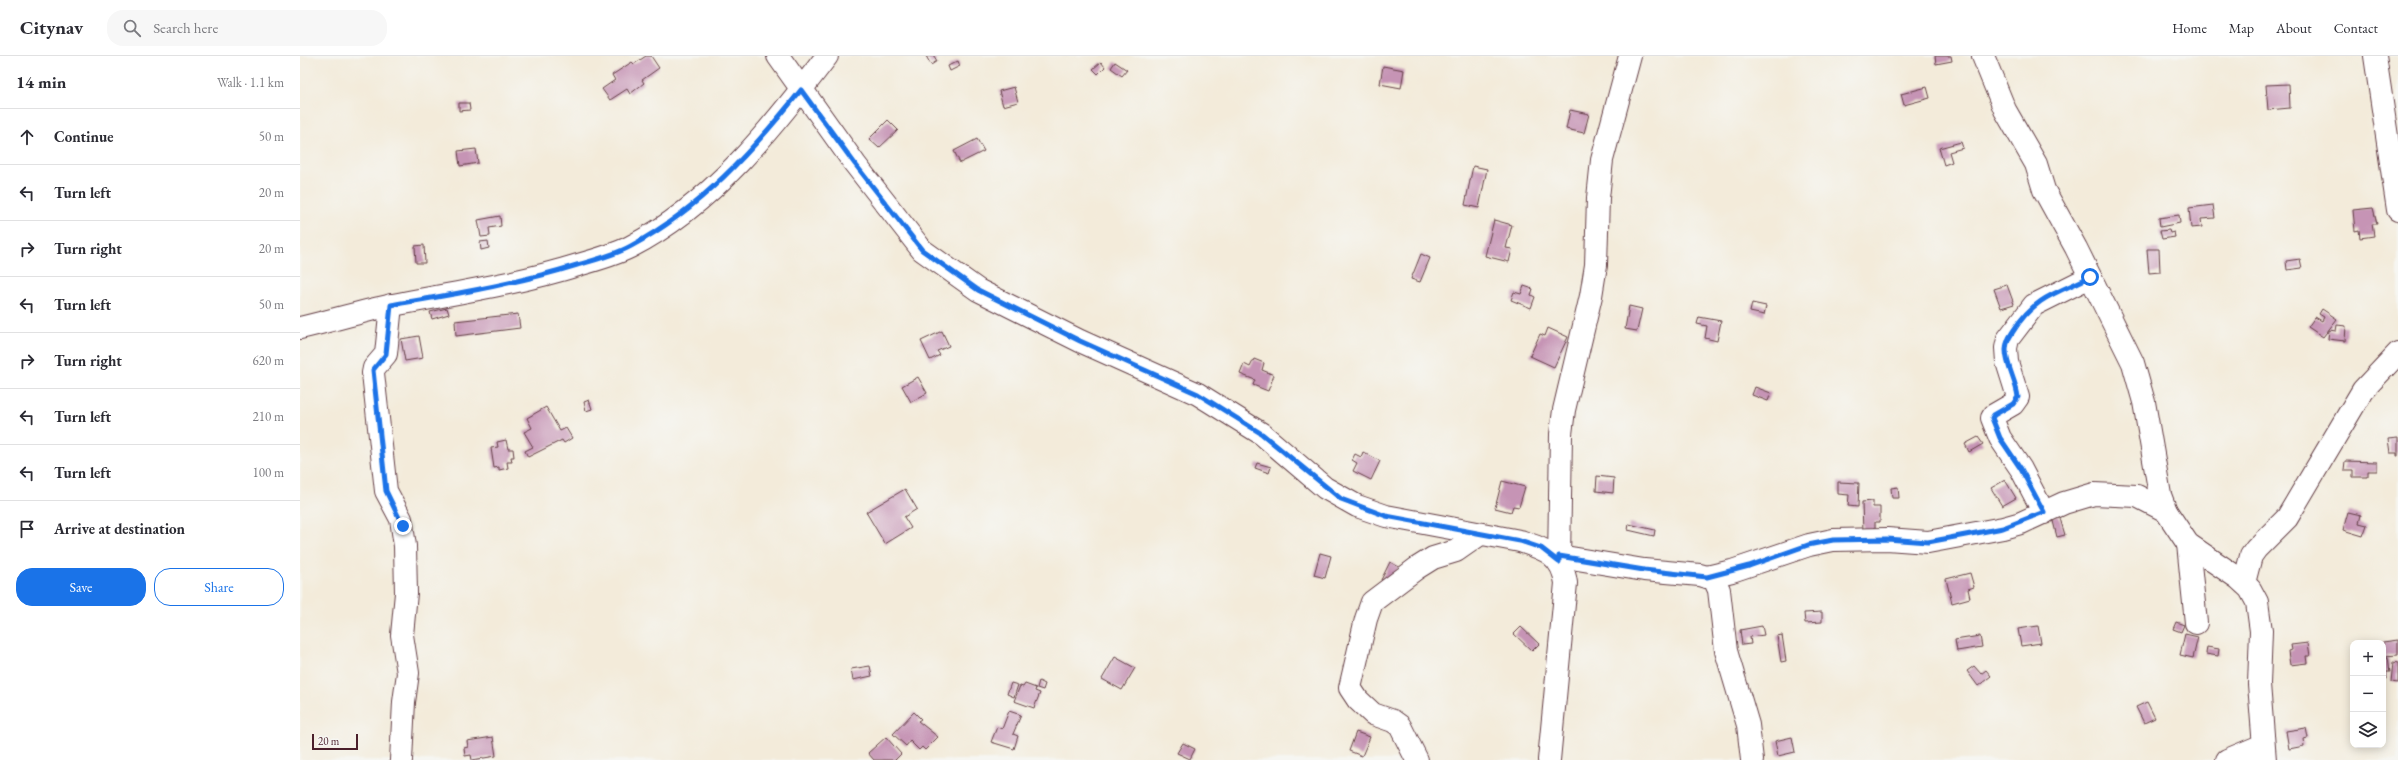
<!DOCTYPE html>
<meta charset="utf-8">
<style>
body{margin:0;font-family:"EB Garamond",serif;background:#f7f7f7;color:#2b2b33}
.controls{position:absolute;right:12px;bottom:12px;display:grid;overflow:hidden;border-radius:8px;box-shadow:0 2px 10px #0003}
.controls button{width:36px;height:36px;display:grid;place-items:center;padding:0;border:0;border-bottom:1px solid #e1e1e2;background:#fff;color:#2b2b33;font:20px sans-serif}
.scale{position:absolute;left:12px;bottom:10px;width:46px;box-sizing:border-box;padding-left:4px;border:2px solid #4a1f2b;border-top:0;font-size:11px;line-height:14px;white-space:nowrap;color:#4a1f2b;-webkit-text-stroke:3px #f6f6f2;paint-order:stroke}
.stop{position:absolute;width:12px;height:12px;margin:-9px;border:3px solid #1a73e8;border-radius:50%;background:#fff}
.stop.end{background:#1a73e8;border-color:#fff;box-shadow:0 1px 4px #0008}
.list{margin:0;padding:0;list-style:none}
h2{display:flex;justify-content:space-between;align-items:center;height:52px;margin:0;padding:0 16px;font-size:17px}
h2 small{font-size:13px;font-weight:400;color:#7c7c81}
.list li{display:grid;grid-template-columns:26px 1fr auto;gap:12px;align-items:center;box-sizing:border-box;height:56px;padding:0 16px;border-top:1px solid #e1e1e2}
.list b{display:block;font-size:15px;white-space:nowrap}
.list em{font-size:13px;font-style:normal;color:#7c7c81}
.actions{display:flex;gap:8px;padding:12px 16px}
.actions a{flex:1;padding:9px 0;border:1px solid #1a73e8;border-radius:16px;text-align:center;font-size:14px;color:#1a73e8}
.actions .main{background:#1a73e8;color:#fff}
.icon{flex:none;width:22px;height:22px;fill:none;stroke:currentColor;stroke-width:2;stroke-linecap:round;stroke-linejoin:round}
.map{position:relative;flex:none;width:2098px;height:704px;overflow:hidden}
header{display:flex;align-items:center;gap:24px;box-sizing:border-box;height:56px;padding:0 20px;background:#fff;border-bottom:1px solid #e1e1e2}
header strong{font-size:19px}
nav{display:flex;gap:22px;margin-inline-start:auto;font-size:14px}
.search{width:280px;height:36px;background:#f7f7f7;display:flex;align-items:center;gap:10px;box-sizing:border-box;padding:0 14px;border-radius:16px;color:#7c7c81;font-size:15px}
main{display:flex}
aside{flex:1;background:#fff}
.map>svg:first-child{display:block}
</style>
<header>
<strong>Citynav</strong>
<div class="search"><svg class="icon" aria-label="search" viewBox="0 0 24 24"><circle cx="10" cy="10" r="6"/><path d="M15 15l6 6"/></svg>Search here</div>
<nav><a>Home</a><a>Map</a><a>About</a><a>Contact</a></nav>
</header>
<main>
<aside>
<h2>14 min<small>Walk · 1.1 km</small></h2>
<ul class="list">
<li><svg class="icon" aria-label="ahead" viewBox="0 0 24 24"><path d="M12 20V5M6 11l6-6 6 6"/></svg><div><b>Continue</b></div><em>50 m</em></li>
<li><svg class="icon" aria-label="left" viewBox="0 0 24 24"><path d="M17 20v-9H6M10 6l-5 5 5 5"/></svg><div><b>Turn left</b></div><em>20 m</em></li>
<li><svg class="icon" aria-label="right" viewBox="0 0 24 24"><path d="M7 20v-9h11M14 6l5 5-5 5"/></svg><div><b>Turn right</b></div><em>20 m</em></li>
<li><svg class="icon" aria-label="left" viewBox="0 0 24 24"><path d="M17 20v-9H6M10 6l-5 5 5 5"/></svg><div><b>Turn left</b></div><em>50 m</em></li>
<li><svg class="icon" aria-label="right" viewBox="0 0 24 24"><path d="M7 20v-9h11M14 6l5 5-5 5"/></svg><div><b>Turn right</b></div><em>620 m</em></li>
<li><svg class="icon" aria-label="left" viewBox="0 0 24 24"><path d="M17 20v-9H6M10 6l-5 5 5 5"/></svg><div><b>Turn left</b></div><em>210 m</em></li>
<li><svg class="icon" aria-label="left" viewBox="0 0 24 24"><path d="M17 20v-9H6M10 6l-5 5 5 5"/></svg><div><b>Turn left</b></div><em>100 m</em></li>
<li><svg class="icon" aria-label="arrive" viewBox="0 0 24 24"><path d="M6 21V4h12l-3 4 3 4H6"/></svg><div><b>Arrive at destination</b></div></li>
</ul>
<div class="actions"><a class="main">Save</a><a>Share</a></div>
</aside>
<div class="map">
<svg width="2098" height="704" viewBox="0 0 2098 704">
<rect width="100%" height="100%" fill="#f6f6f2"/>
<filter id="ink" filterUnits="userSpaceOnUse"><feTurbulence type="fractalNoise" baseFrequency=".025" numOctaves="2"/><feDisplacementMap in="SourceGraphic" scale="8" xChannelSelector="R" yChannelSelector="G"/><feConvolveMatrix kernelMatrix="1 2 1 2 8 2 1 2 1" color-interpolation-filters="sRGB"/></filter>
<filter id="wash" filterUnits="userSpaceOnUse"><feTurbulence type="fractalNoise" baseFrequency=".012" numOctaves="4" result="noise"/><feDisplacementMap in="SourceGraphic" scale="16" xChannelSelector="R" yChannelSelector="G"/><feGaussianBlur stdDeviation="0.9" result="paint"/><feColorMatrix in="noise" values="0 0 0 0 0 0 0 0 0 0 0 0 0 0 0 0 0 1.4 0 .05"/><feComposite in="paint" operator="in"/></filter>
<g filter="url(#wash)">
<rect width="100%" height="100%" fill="#f3ebda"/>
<g id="blocks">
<g fill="#c694b5">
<polygon points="346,0 351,0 359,12 342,24 344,27 330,38 327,33 310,44 302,33 315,24 312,19 332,6 334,8"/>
<polygon points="626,0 634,0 637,5 631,9"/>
<polygon points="1635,0 1651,0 1652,5 1636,8"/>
<polygon points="658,5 660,10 650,15 648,10"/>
<polygon points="801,6 805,11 798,18 793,13"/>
<polygon points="815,6 827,14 822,20 811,12"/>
<polygon points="1083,10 1104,14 1101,32 1080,28"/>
<polygon points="1989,28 1990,52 1968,54 1966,29"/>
<polygon points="714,31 718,46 703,50 699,35"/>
<polygon points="1627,31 1630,42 1604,49 1601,38"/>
<polygon points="159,47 169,47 170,54 159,55"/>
<polygon points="1270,54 1289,58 1284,77 1266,73"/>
<polygon points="588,64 598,74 579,92 569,83"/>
<polygon points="677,83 684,95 660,107 654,95"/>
<polygon points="1661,86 1663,92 1649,96 1652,106 1644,109 1639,92"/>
<polygon points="176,93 178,107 160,110 158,95"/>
<polygon points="1173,110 1187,113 1179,152 1165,149"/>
<polygon points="1913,149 1915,162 1901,163 1902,171 1891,172 1889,152"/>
<polygon points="2073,152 2077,168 2072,168 2074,180 2060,182 2059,174 2055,175 2053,154"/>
<polygon points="1879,159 1880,167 1860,171 1859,162"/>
<polygon points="200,160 201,170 189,172 190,180 181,181 178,164"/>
<polygon points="1194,164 1212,169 1206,192 1212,193 1209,206 1185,200"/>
<polygon points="1869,174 1870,177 1874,176 1875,181 1862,183 1860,175"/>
<polygon points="188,185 189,192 181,194 180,186"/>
<polygon points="124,189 125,207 116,207 115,190"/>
<polygon points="1847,193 1859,193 1860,216 1849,217"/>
<polygon points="1121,198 1130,202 1120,226 1111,223"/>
<polygon points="2000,203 2002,212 1987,214 1986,205"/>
<polygon points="1707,229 1714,248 1701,252 1694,233"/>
<polygon points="1224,230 1233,233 1231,239 1235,241 1231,252 1211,244 1214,236 1221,238"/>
<polygon points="1452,247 1466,250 1464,259 1450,256"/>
<polygon points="1329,250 1342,253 1337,275 1325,273"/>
<polygon points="147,252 149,258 132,263 130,256"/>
<polygon points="2022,253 2037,263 2023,281 2008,271 2015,261 2022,265 2024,261 2019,258"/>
<polygon points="218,258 220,272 156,280 155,265"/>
<polygon points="1399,261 1421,265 1417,285 1405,282 1407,270 1397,268"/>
<polygon points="2037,269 2046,270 2045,285 2028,283 2029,274 2036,275"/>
<polygon points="1248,272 1268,281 1254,311 1230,300 1240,278 1245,280"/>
<polygon points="642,275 649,290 637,295 640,299 630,304 621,285"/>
<polygon points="119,280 123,302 105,305 101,283"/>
<polygon points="954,303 964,307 962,314 974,319 968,335 953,329 955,324 940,318 944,308 950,311"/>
<polygon points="618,321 627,337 611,346 602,330"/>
<polygon points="1455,331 1471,337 1468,345 1452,339"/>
<polygon points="289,344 292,353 286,355 284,346"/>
<polygon points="246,351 260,375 266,372 272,382 264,387 262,384 228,401 225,395 233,391 224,376 232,372 227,362"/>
<polygon points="1678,381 1683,388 1669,396 1665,388"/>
<polygon points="2098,382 2098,400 2097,400 2097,397 2090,397 2088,383"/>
<polygon points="206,384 208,393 213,393 214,401 211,401 212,406 207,406 208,412 199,414 199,411 194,412 191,392 198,391 197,386"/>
<polygon points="1063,396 1080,405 1071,424 1053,415 1057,407 1052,404 1055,398 1061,401"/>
<polygon points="2045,405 2077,406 2077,415 2068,415 2068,421 2053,421 2053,414 2044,414"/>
<polygon points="957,407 971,411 969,417 955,412"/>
<polygon points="1297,420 1314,422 1313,437 1296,435"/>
<polygon points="1705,424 1716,442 1702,450 1691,432"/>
<polygon points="1202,425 1225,431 1219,451 1213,450 1211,456 1195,452"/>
<polygon points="1538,426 1559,427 1558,451 1548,450 1549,439 1538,438"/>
<polygon points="1598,431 1599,442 1592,442 1591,432"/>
<polygon points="605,433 617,453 604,461 611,472 585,488 566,456"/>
<polygon points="1573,445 1573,451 1580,451 1580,466 1575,466 1575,475 1563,476 1562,446"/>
<polygon points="2048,456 2061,459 2059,467 2067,469 2063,480 2043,474"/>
<polygon points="1759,459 1765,479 1757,481 1752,461"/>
<polygon points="1329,468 1355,474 1354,480 1328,474"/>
<polygon points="1020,497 1031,500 1025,522 1014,519"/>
<polygon points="1090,506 1099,511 1091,528 1081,524"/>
<polygon points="1670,517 1674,531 1668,533 1670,542 1652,547 1646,523"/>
<polygon points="1522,556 1522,566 1505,567 1504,557"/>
<polygon points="1876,566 1884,569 1881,576 1873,573"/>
<polygon points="1462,570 1464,579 1450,581 1451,588 1442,589 1440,574"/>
<polygon points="1738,570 1741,587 1721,590 1718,573"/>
<polygon points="1221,571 1239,588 1232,595 1214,578"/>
<polygon points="1885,578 1898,581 1893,602 1880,599"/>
<polygon points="1482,579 1486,605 1481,606 1477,580"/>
<polygon points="1680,580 1682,591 1657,595 1655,584"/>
<polygon points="2098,584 2098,599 2084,600 2083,586"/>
<polygon points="2008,587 2010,600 2006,600 2007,607 1990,609 1988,595 1992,594 1991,589"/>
<polygon points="1907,591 1919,593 1918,600 1906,598"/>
<polygon points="815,601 835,612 822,634 802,623"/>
<polygon points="2088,601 2090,616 2086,616 2087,623 2083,623 2083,602"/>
<polygon points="2093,606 2098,607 2098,627 2091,626"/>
<polygon points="570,610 572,620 553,624 551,613"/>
<polygon points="1674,610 1681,618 1686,614 1691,620 1678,630 1667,615"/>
<polygon points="739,625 745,628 743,634 737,632"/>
<polygon points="711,627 718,629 714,641 707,638"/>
<polygon points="725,628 736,632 735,635 740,637 734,652 714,645 720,630 723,631"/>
<polygon points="1847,646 1855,662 1844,667 1836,651"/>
<polygon points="709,655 721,659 713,678 718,680 714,693 691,686 697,671 702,673"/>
<polygon points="614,656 621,663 618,665 638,681 625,694 622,691 619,694 610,685 606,690 593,678"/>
<polygon points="2006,672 2008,682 2003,683 2004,690 1989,693 1986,675"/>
<polygon points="1056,676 1070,681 1062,700 1049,695"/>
<polygon points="193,681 196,700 172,704 171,699 165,700 164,692 168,691 167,685"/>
<polygon points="586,681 601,698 595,704 574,704 568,697"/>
<polygon points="1492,681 1495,696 1478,700 1475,685"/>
<polygon points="883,687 895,693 890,703 877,697"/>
</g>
</g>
</g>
<g filter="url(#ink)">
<use href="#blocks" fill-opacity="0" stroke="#633e45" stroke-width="1"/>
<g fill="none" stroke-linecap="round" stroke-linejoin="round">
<defs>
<g id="minor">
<path d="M478 0 555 108 622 194 678 234 780 285 898 338 962 378 1025 432 1057 450 1086 460 1220 485C1244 493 1262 498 1266 527L1249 704"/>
<polyline points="1683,0 1705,54 1736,108 1744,134 1776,192 1833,307 1844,346 1860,439 1866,455 1888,488 1938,522 1950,533 1957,546 1961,575 1959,628 1965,704"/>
<polyline points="2075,0 2098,154"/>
<polyline points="91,249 86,298 74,312 73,317 86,435 101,463 105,490 106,537 102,579 108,617 104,646 101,704"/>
<path d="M0 272C31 265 62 255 93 249 155 237 217 228 278 209 296 204 314 199 330 191 412 149 473 71 527 0"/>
<polyline points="1744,457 1721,413 1700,382 1692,362 1694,359 1713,348 1718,341 1707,306 1706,292 1708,283 1734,249 1790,221"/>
<polyline points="1888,488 1896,567"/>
<polyline points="1259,500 1344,514 1400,519 1414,523 1419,534 1426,595 1448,669 1452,704"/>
<polyline points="1259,506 1261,378 1264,354 1291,240 1296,209 1298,142 1302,104 1330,0"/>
<polyline points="1407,521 1432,515 1509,489 1533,484 1587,483 1628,486 1703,472 1721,467 1764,447 1794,438 1837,440 1866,455"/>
<polyline points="1944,527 1951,500 1956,493 1987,462 2063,334 2098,297"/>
<polyline points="1117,704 1100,670 1093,665 1073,658 1058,644 1050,632 1066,563 1072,546 1117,512 1133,502 1156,495 1179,479"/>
<polyline points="1927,704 1963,689"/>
</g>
</defs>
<use href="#minor" stroke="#633e45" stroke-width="24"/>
<use href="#minor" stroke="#fff" stroke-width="22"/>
</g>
</g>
<g fill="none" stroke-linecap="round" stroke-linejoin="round" filter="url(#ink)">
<path stroke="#1a73e8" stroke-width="5" d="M103 470 86 435 73 314 86 298 91 249C154 238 216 228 277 209 295 204 315 199 331 190 400 153 453 94 501 34L555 108 622 194 678 234 780 285 898 338 962 378 1041 443 1086 460 1220 485 1241 492 1259 506V500L1344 514 1407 521 1449 510 1508 489 1533 484 1587 483 1628 486 1703 472 1744 456 1721 413 1700 382 1692 362 1694 359 1713 348 1718 341C1716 324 1706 310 1706 294 1706 286 1710 280 1714 274 1735 241 1756 237 1790 221"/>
</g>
</svg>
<div class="controls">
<button>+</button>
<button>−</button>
<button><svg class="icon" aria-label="layers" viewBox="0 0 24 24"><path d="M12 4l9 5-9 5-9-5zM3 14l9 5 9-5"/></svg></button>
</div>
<div class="scale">20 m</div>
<div class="stop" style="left:1790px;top:221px"></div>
<div class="stop end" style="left:103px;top:470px"></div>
</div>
</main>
